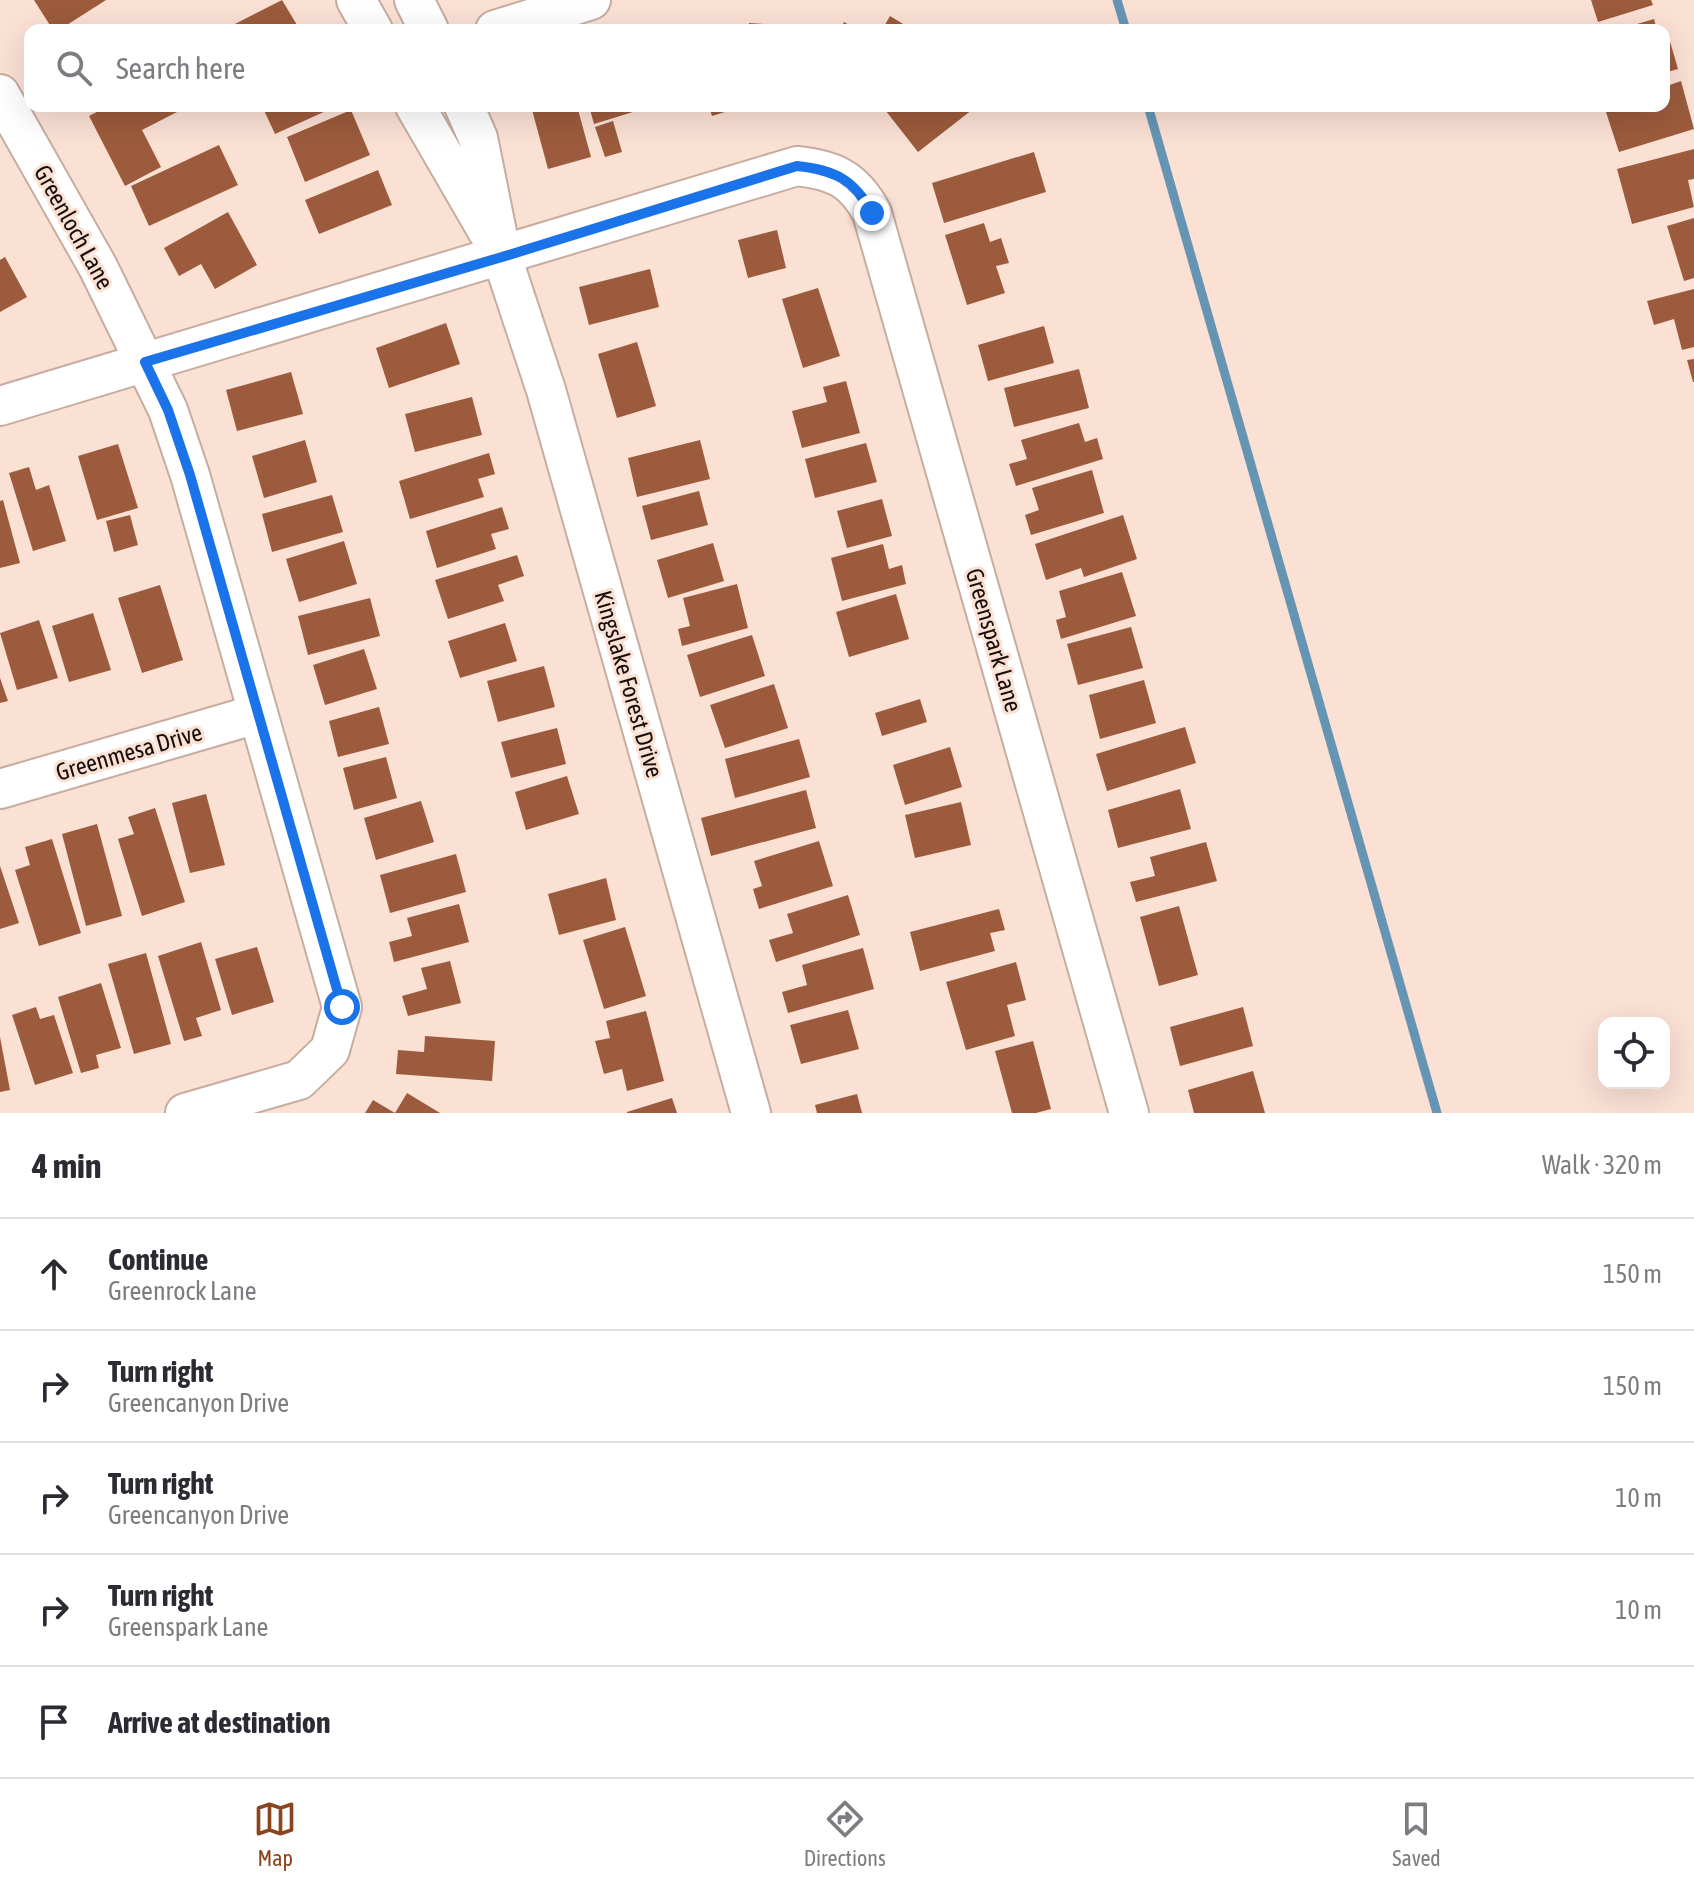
<!DOCTYPE html>
<meta charset="utf-8">
<style>
body{margin:0;font-family:"Asap Condensed",sans-serif;background:#f7f7f7;color:#2b2b33}
.controls{position:absolute;right:24px;bottom:24px;display:grid;overflow:hidden;border-radius:16px;box-shadow:0 8px 32px #0002}
.controls button{width:72px;height:72px;display:grid;place-items:center;padding:0;border:0;border-bottom:2px solid #e1e1e2;background:#fff;color:#2b2b33;font:40px sans-serif}
.stop{position:absolute;width:24px;height:24px;margin:-18px;border:6px solid #1a73e8;border-radius:50%;background:#fff}
.stop.end{background:#1a73e8;border-color:#fff;box-shadow:0 2px 8px #0008}
.list{margin:0;padding:0;list-style:none}
h2{display:flex;justify-content:space-between;align-items:center;height:104px;margin:0;padding:0 32px;font-size:34px}
h2 small{font-size:26px;font-weight:400;color:#7c7c81}
.list li{display:grid;grid-template-columns:52px 1fr auto;gap:24px;align-items:center;box-sizing:border-box;height:112px;padding:0 32px;border-top:2px solid #e1e1e2}
.list b{display:block;font-size:30px;white-space:nowrap}
.list p{margin:0;font-size:26px;white-space:nowrap;color:#7c7c81}
.list em{font-size:26px;font-style:normal;color:#7c7c81}
.icon{flex:none;width:44px;height:44px;fill:none;stroke:currentColor;stroke-width:2;stroke-linecap:round;stroke-linejoin:round}
.map{position:relative;flex:none;width:1694px;height:1113px;overflow:hidden}
.search{position:absolute;background:#fff;box-shadow:0 8px 32px #0002;left:24px;right:24px;top:24px;height:88px;display:flex;align-items:center;gap:20px;box-sizing:border-box;padding:0 28px;border-radius:16px;color:#7c7c81;font-size:30px}
.sheet{height:664px;background:#fff}
nav{display:flex;justify-content:space-around;align-items:center;box-sizing:border-box;height:112px;border-top:2px solid #e1e1e2;background:#fff;font-size:22px;color:#7c7c81}
nav a{display:grid;justify-items:center;gap:4px}
nav .on{color:#8b451e}
.map>svg:first-child{display:block}
</style>
<div class="map">
<svg width="1694" height="1113" viewBox="0 0 1694 1113">
<rect width="100%" height="100%" fill="#fbe0d4"/>
<g fill="none" stroke-linecap="round" stroke-linejoin="round">
<g stroke="#6695b4" stroke-width="9">
<polyline points="1117,0 1126,30"/>
<polyline points="1148,106 1437,1113"/>
</g>
</g>
<g fill="#9c5b3c">
<polygon points="34,0 106,0 59,30 53,30"/>
<polygon points="282,0 300,30 223,30"/>
<polygon points="1591,0 1651,0 1653,5 1598,22"/>
<polygon points="890,16 913,30 882,30"/>
<polygon points="1654,19 1657,30 1620,30 1620,29"/>
<polygon points="844,22 858,30 840,30"/>
<polygon points="749,23 806,27 806,30 749,30"/>
<polygon points="1669,38 1678,69 1664,73 1664,40"/>
<polygon points="1681,81 1694,129 1619,152 1604,106 1664,106 1664,87"/>
<polygon points="108,106 177,106 179,111 142,130 161,167 125,186 89,116"/>
<polygon points="262,106 337,106 275,134"/>
<polygon points="531,106 577,106 591,157 548,169"/>
<polygon points="589,106 631,106 633,112 594,124"/>
<polygon points="709,106 741,106 741,107 712,116"/>
<polygon points="882,106 977,106 918,152"/>
<polygon points="351,110 370,155 305,182 287,137"/>
<polygon points="613,121 622,152 605,157 595,127"/>
<polygon points="219,145 238,185 149,226 131,186"/>
<polygon points="1694,149 1694,179 1688,180 1694,207 1632,224 1617,169"/>
<polygon points="1034,152 1046,192 944,223 932,183"/>
<polygon points="378,170 392,205 319,234 305,200"/>
<polygon points="228,212 257,265 215,289 201,264 179,276 164,248"/>
<polygon points="1694,218 1694,278 1684,281 1667,226"/>
<polygon points="984,223 990,242 1001,238 1009,263 996,266 1005,293 967,305 945,235"/>
<polygon points="777,230 786,268 748,278 738,240"/>
<polygon points="5,257 27,297 0,312 0,260"/>
<polygon points="650,269 659,307 589,325 579,287"/>
<polygon points="818,288 840,356 803,368 782,299"/>
<polygon points="1694,289 1694,347 1682,350 1674,319 1654,325 1647,301"/>
<polygon points="446,323 460,364 389,388 376,348"/>
<polygon points="1044,326 1054,363 988,381 978,345"/>
<polygon points="637,342 656,406 617,418 598,354"/>
<polygon points="1694,359 1694,382 1693,382 1687,360"/>
<polygon points="1079,369 1089,408 1014,427 1004,388"/>
<polygon points="291,372 303,414 237,431 226,390"/>
<polygon points="846,381 860,433 802,448 792,411 827,402 823,387"/>
<polygon points="472,397 482,435 415,452 405,414"/>
<polygon points="1079,423 1085,442 1097,438 1103,459 1016,486 1009,464 1027,459 1021,440"/>
<polygon points="305,440 317,482 264,498 252,456"/>
<polygon points="700,440 710,479 637,497 628,458"/>
<polygon points="866,443 877,482 815,498 805,459"/>
<polygon points="118,444 138,508 97,520 78,456"/>
<polygon points="489,453 495,474 478,479 484,497 410,519 399,481"/>
<polygon points="29,467 36,490 49,485 66,541 33,551 9,473"/>
<polygon points="1092,470 1104,513 1031,535 1025,515 1039,510 1032,488"/>
<polygon points="699,491 708,525 651,540 642,506"/>
<polygon points="332,495 343,532 272,552 262,514"/>
<polygon points="882,499 892,536 847,548 837,511"/>
<polygon points="3,500 20,563 0,568 0,501"/>
<polygon points="502,507 509,529 491,534 496,549 437,568 426,531"/>
<polygon points="130,515 138,545 114,552 106,521"/>
<polygon points="1123,515 1137,559 1084,577 1081,568 1046,580 1035,544"/>
<polygon points="344,541 357,584 299,602 286,559"/>
<polygon points="713,543 724,581 668,598 657,560"/>
<polygon points="883,544 889,569 902,565 906,584 842,601 831,558"/>
<polygon points="517,555 524,576 498,585 504,601 448,619 435,580"/>
<polygon points="1122,572 1136,616 1061,639 1056,620 1066,617 1059,591"/>
<polygon points="737,584 748,628 682,646 678,629 690,626 683,598"/>
<polygon points="160,585 183,660 142,673 118,598"/>
<polygon points="896,594 909,639 849,657 836,612"/>
<polygon points="370,598 380,636 308,655 298,616"/>
<polygon points="93,613 111,670 69,682 52,626"/>
<polygon points="39,620 58,678 17,690 0,633"/>
<polygon points="505,623 517,661 460,678 448,641"/>
<polygon points="1131,627 1143,668 1078,685 1067,644"/>
<polygon points="752,635 765,676 700,697 687,655"/>
<polygon points="364,649 377,689 325,705 313,665"/>
<polygon points="544,666 555,707 498,722 487,681"/>
<polygon points="0,678 8,701 0,703"/>
<polygon points="1144,680 1156,723 1100,739 1089,695"/>
<polygon points="774,684 788,728 725,748 710,705"/>
<polygon points="920,699 927,722 882,736 875,713"/>
<polygon points="379,707 389,744 338,757 329,721"/>
<polygon points="1185,727 1196,763 1107,791 1096,754"/>
<polygon points="557,728 566,764 511,778 501,742"/>
<polygon points="799,739 810,777 735,798 725,759"/>
<polygon points="950,747 962,787 905,805 893,765"/>
<polygon points="386,757 397,798 354,810 343,768"/>
<polygon points="567,776 579,814 526,830 515,792"/>
<polygon points="1180,789 1191,829 1118,848 1108,810"/>
<polygon points="806,790 816,828 711,856 701,818"/>
<polygon points="206,794 225,865 190,873 172,803"/>
<polygon points="421,801 434,842 376,860 364,818"/>
<polygon points="961,802 971,845 915,858 905,815"/>
<polygon points="155,808 185,902 142,916 118,839 134,834 128,817"/>
<polygon points="97,824 122,916 86,926 62,834"/>
<polygon points="52,839 81,933 39,946 15,870 30,865 25,847"/>
<polygon points="819,841 833,886 759,909 753,889 762,886 754,861"/>
<polygon points="1206,842 1217,881 1136,902 1130,882 1155,876 1150,857"/>
<polygon points="456,854 466,892 390,913 380,875"/>
<polygon points="0,866 19,923 0,929"/>
<polygon points="606,878 616,920 559,935 548,894"/>
<polygon points="848,895 860,935 776,962 769,940 793,933 787,914"/>
<polygon points="459,904 469,942 394,962 389,942 412,936 407,918"/>
<polygon points="1179,906 1198,975 1159,986 1140,917"/>
<polygon points="999,909 1005,930 990,933 995,951 920,971 910,932"/>
<polygon points="625,927 646,996 604,1009 583,940"/>
<polygon points="201,942 221,1010 196,1018 202,1036 184,1041 158,956"/>
<polygon points="257,947 274,1002 232,1015 215,959"/>
<polygon points="863,948 874,989 788,1013 782,992 807,985 802,965"/>
<polygon points="146,953 171,1044 134,1054 108,964"/>
<polygon points="450,961 461,1003 408,1016 402,996 427,989 421,968"/>
<polygon points="1016,962 1026,1000 1007,1005 1015,1036 966,1050 946,982"/>
<polygon points="101,983 121,1048 96,1055 99,1068 81,1073 58,997"/>
<polygon points="36,1007 40,1019 54,1015 73,1073 35,1085 12,1015"/>
<polygon points="1243,1007 1253,1046 1180,1066 1170,1027"/>
<polygon points="848,1010 859,1049 801,1064 790,1025"/>
<polygon points="646,1011 664,1081 627,1091 622,1069 604,1074 595,1041 610,1038 606,1021"/>
<polygon points="425,1036 495,1041 492,1081 396,1074 398,1050 424,1052"/>
<polygon points="0,1037 10,1090 0,1092"/>
<polygon points="1033,1041 1051,1109 1036,1113 1012,1113 995,1051"/>
<polygon points="1253,1071 1265,1113 1194,1113 1188,1090"/>
<polygon points="407,1093 440,1113 365,1113 373,1100 395,1113"/>
<polygon points="857,1094 862,1113 817,1113 815,1105"/>
<polygon points="672,1098 677,1113 627,1113 627,1112"/>
</g>
<g fill="none" stroke-linecap="round" stroke-linejoin="round">
<defs>
<g id="minor">
<polyline points="356,0 373,30"/>
<polyline points="414,0 429,30"/>
<polyline points="495,30 591,0"/>
<polyline points="0,94 98,267 168,410 190,475 342,1007 330,1050 299,1080 185,1113"/>
<polyline points="415,106 488,232"/>
<polyline points="464,106 478,138 502,257 546,390 751,1113"/>
<path d="M0 406 797 166C834 170 854 179 872 213L1129 1113"/>
<polyline points="0,789 257,714"/>
</g>
</defs>
<use href="#minor" stroke="#c7ada1" stroke-width="42"/>
<use href="#minor" stroke="#fff" stroke-width="38"/>
</g>
<g fill="none" stroke-linecap="round" stroke-linejoin="round">
<path stroke="#1a73e8" stroke-width="10" d="M342 1007 190 475 168 410 145 362 502 257 797 166C834 170 854 179 872 213"/>
</g>
<g text-anchor="middle" dominant-baseline="central" stroke-width="6" stroke-linejoin="round" paint-order="stroke">
<g font-size="24" fill="#160d09" stroke="#fbe0d4">
<text transform="translate(74 227) rotate(61)">Greenloch Lane</text>
<text transform="translate(994 640) rotate(74)">Greenspark Lane</text>
<text transform="translate(629 684) rotate(74)">Kingslake Forest Drive</text>
<text transform="translate(129 752) rotate(-16)">Greenmesa Drive</text>
</g>
</g>
</svg>
<div class="controls">
<button><svg class="icon" aria-label="locate" viewBox="0 0 24 24"><circle cx="12" cy="12" r="6"/><path d="M12 2v4M12 18v4M2 12h4M18 12h4"/></svg></button>
</div>
<div class="stop" style="left:342px;top:1007px"></div>
<div class="stop end" style="left:872px;top:213px"></div>
<div class="search"><svg class="icon" aria-label="search" viewBox="0 0 24 24"><circle cx="10" cy="10" r="6"/><path d="M15 15l6 6"/></svg>Search here</div>
</div>
<section class="sheet">
<h2>4 min<small>Walk · 320 m</small></h2>
<ul class="list">
<li><svg class="icon" aria-label="ahead" viewBox="0 0 24 24"><path d="M12 20V5M6 11l6-6 6 6"/></svg><div><b>Continue</b><p>Greenrock Lane</p></div><em>150 m</em></li>
<li><svg class="icon" aria-label="right" viewBox="0 0 24 24"><path d="M7 20v-9h11M14 6l5 5-5 5"/></svg><div><b>Turn right</b><p>Greencanyon Drive</p></div><em>150 m</em></li>
<li><svg class="icon" aria-label="right" viewBox="0 0 24 24"><path d="M7 20v-9h11M14 6l5 5-5 5"/></svg><div><b>Turn right</b><p>Greencanyon Drive</p></div><em>10 m</em></li>
<li><svg class="icon" aria-label="right" viewBox="0 0 24 24"><path d="M7 20v-9h11M14 6l5 5-5 5"/></svg><div><b>Turn right</b><p>Greenspark Lane</p></div><em>10 m</em></li>
<li><svg class="icon" aria-label="arrive" viewBox="0 0 24 24"><path d="M6 21V4h12l-3 4 3 4H6"/></svg><div><b>Arrive at destination</b></div></li>
</ul>
</section>
<nav>
<a class="on"><svg class="icon" aria-label="map" viewBox="0 0 24 24"><path d="M3 6l6-2 6 2 6-2v14l-6 2-6-2-6 2zM9 4v14M15 6v14"/></svg>Map</a>
<a><svg class="icon" aria-label="directions" viewBox="0 0 24 24"><path d="M12 3l9 9-9 9-9-9zM9 14v-3h6M13 9l2 2-2 2"/></svg>Directions</a>
<a><svg class="icon" aria-label="saved" viewBox="0 0 24 24"><path d="M7 4h10v16l-5-4-5 4z"/></svg>Saved</a>
</nav>
